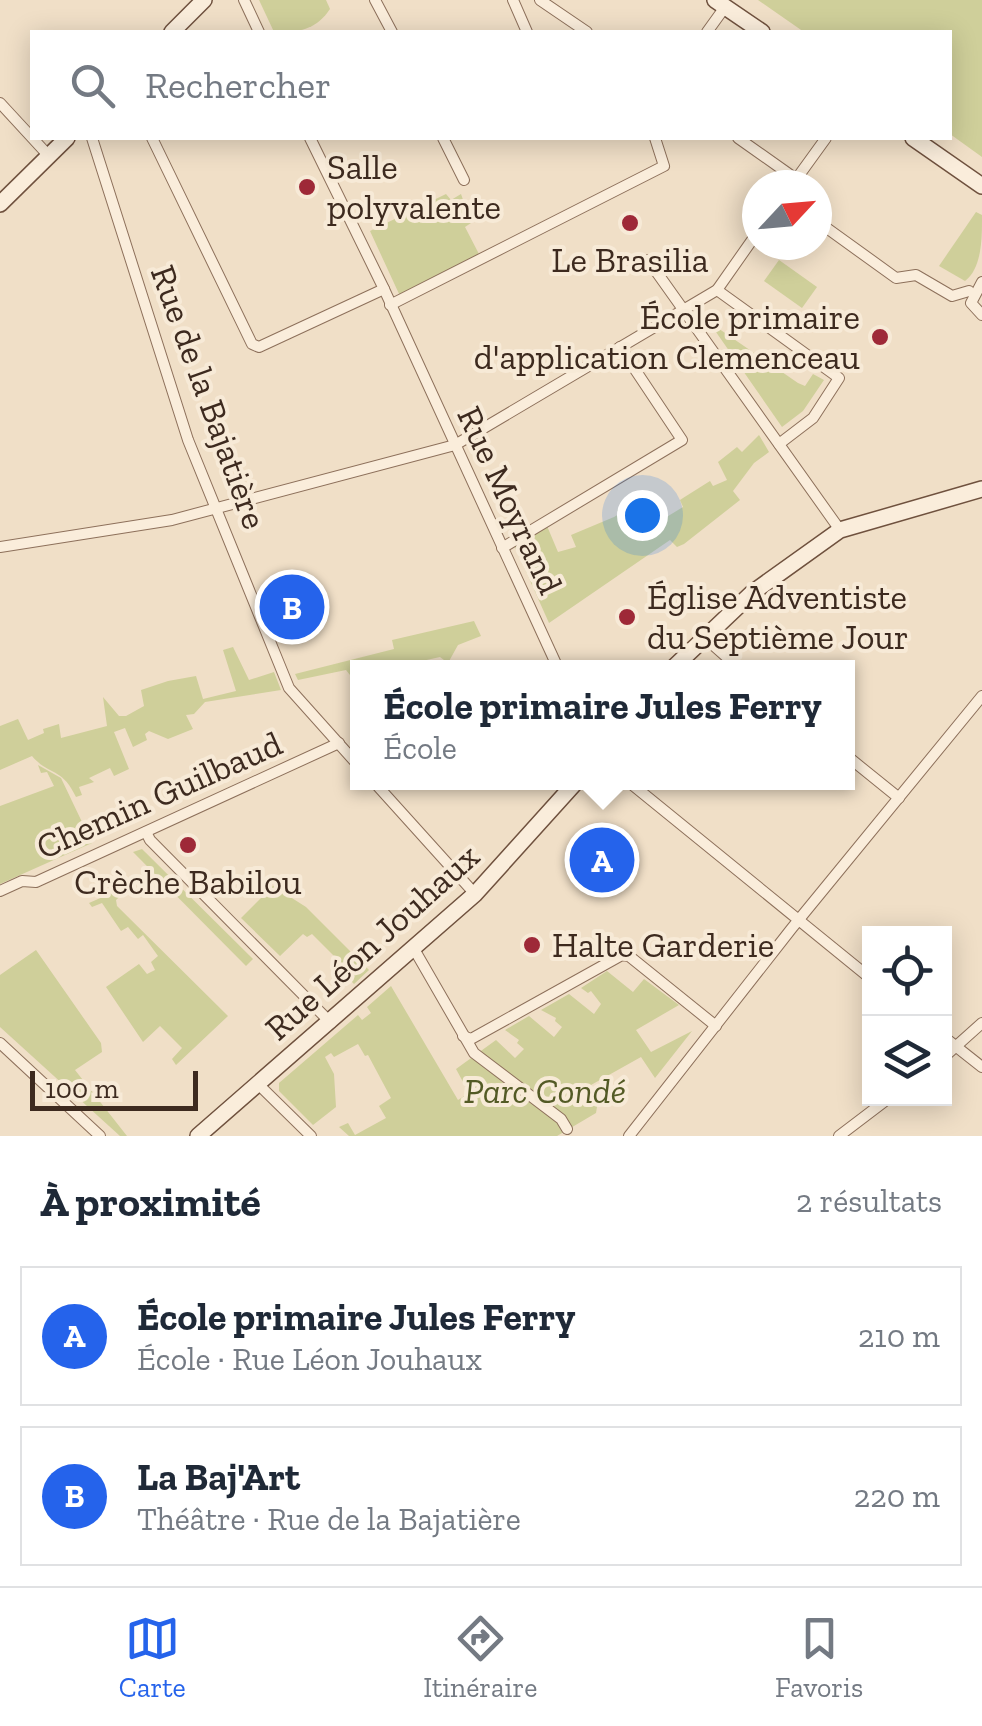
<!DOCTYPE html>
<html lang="fr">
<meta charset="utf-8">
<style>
body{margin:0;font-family:"Zilla Slab",serif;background:#f2f2f3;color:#1f2937}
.controls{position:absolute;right:30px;bottom:30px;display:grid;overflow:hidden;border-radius:0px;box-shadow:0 5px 25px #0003}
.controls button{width:90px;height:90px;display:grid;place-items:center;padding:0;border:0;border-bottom:2px solid #e0e1e3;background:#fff;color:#1f2937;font:50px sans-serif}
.compass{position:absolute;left:742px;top:170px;width:90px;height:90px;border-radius:50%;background:#fff;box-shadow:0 5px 25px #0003;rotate:64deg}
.scale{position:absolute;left:30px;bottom:25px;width:168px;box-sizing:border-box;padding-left:10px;border:5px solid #3d2a1f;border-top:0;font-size:28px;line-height:35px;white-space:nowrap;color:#3d2a1f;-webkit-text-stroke:8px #f7ead7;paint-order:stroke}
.you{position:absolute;left:642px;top:515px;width:35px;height:35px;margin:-25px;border:8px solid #fff;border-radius:50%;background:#1a73e8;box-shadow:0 0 0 15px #1a73e833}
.badge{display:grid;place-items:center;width:65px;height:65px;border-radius:50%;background:#2563eb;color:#fff;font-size:32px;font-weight:700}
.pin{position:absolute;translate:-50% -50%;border:5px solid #fff;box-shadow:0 2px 10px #0006}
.popup{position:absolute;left:350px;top:660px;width:505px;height:130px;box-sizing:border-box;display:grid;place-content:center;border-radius:0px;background:#fff;filter:drop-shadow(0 2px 8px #0005);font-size:32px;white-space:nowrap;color:#747a83}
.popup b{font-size:38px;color:#1f2937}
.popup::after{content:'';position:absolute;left:50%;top:100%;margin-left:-20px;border:20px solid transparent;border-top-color:#fff}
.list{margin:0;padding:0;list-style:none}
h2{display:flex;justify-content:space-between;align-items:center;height:130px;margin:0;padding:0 40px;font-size:42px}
h2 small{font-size:32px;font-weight:400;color:#747a83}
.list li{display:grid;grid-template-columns:65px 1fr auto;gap:30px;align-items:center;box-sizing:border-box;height:140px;margin:0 20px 20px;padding:0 20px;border:2px solid #e0e1e3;border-radius:0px}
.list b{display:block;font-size:38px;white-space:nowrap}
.list p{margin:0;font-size:32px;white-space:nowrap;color:#747a83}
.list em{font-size:32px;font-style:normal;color:#747a83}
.icon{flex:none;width:55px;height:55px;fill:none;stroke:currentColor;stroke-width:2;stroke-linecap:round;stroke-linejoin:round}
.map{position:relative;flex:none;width:982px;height:1136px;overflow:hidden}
.search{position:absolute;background:#fff;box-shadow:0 5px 25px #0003;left:30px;right:30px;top:30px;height:110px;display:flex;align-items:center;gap:25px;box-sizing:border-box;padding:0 35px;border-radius:0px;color:#747a83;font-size:38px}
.sheet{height:450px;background:#fff}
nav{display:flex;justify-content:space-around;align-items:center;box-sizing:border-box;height:140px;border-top:2px solid #e0e1e3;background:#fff;font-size:28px;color:#747a83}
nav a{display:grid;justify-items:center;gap:5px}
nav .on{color:#2563eb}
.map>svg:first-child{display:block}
</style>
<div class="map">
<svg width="982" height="1136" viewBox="0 0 982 1136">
<rect width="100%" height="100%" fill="#f0dfc7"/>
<g fill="#cfcf9a">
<path d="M259 0H326L330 9C316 30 298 33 274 32Z"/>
<polygon points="758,0 982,0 982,157 950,134 950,32 804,32"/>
<polygon points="446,194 451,200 461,194 471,223 465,227 480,256 400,296 370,231"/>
<path d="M976 212 982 215C982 239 982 268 965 281L939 266Z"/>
<polygon points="779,260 817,287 802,308 764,281"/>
<polygon points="709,322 798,383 805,386 813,374 824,380 803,411 782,427"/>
<polygon points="759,435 769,452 754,463 733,491 740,500 684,544 677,547 670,540 549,623 514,545 547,526 558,552 576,547 571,535 614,517 619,514 617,510 645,496 660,521 683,507 680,500 683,498 710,481 713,486 727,480 718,462 737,447 742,452"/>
<polygon points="474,621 481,636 458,645 448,663 440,657 395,667 357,668 357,673 350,675 346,670 298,680 295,674 394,649 392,640"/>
<path d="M233 647 249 680 274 672 281 690 205 702 194 714 186 715 193 729 168 739 149 731 145 734 147 740 133 747 125 728 114 732 129 769 114 776 110 768 89 778 94 782 79 787 82 795 76 797C62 767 49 776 32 756L0 770V726L18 719 28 740 44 733 43 729 59 724 61 738 107 726 103 697 119 716H126L144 706 141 690 168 681 196 676 203 699 236 691 223 650Z"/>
<polygon points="38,765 61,778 92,843 0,884 0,806 54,786 47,772 41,773"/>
<polygon points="142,849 253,959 246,966 133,852"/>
<polygon points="123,878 131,886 116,900 117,906 228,1016 176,1065 172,1059 182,1048 160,1026 143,1042 106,987 139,964 147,974 155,970 151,962 158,956 143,935 138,939 128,927 121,931 102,903 92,907 89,903 105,896 105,892"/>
<polygon points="273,886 306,907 369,970 354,984 335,965 339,961 312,934 307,937 303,934 280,956 241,918"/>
<polygon points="36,950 101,1043 102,1052 75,1070 127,1136 120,1136 0,1027 0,975"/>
<polygon points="607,971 633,992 644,979 679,1005 636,1030 651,1052 692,1031 655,1078 641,1057 591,1085 598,1101 596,1113 557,1136 349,1136 339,1127 348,1123 355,1135 386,1118 379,1106 391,1098 368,1055 365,1056 358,1044 334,1057 331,1053 325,1057 334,1074 336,1107 313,1125 279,1091 279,1083 358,1015 362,1020 371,1013 367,1007 391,986 458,1100 469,1093 456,1069 496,1040 515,1058 524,1049 517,1043 519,1040 505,1030 529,1016 554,1037 562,1027 555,1021 556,1018 541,1010 569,994 594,1014 601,1004 591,991 588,993 581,988"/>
</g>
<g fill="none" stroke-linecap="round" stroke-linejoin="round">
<defs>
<g id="street">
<polyline points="244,0 259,32"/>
<polyline points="375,0 392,32"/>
<polyline points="513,0 527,32"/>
<polyline points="540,0 587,32"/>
<polyline points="707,32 725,7"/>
<polyline points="0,103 48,155"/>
<polyline points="92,138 188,440 289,688 357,764"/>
<polyline points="152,138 252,344 259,347 384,289"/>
<polyline points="310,138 384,289 558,668"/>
<polyline points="443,138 464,180"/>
<polyline points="738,138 796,179"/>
<polyline points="792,185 826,138"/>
<polyline points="817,221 896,278 916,275 952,296 969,291"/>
<polyline points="648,260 840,530"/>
<polyline points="982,282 971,303 982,315"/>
<polyline points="717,290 839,378 813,418 779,444"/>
<polyline points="390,305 664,166 655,138"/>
<polyline points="0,547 172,520 455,445 717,290 757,233"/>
<polyline points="502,548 682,440 620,347"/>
<polyline points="704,637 739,668"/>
<polyline points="847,756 899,798"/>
<polyline points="374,782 475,894"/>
<polyline points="629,782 870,978"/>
<polyline points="146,832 150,840 331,1023"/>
<polyline points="0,891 22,881 36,882 339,743"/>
<polyline points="414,949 474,1053 561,1119 567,1129"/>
<polyline points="463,1036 471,1039 622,955 629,956 716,1026"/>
<polyline points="944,1037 982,1067"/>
<polyline points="0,1043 100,1136"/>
<polyline points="944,1057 982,1023"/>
<polyline points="258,1084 311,1136"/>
<polyline points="629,1136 792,928 982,696"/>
<polyline points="839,1136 889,1098"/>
</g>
<g id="secondary">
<polyline points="715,0 762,32"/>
<polyline points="172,32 204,0"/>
<polyline points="913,138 982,186"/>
<polyline points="0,204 67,138"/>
<polyline points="673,668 752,593 840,530 982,489"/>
<polyline points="198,1136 475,894 576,782"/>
</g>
</defs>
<use href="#street" stroke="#8d705b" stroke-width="12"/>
<use href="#secondary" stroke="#6f513e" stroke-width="18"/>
<use href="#street" stroke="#faeddb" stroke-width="10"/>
<use href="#secondary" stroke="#faeddb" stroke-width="15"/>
</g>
<g fill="#9e2938" stroke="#f7ead7" stroke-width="4">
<circle cx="307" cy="187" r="10"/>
<circle cx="630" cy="223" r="10"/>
<circle cx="880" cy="337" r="10"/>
<circle cx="627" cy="617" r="10"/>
<circle cx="188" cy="845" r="10"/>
<circle cx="532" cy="945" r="10"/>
</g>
<g text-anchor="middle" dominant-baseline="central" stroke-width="8" stroke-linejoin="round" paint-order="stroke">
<g font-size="35" fill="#3d2a1f" stroke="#f7ead7" text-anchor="start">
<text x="327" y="167">Salle<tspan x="327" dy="40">polyvalente</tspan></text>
<text x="630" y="260" text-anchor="middle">Le Brasilia</text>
<text x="860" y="317" text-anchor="end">École primaire<tspan x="860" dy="40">d'application Clemenceau</tspan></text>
<text x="647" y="597">Église Adventiste<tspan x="647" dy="40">du Septième Jour</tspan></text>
<text x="188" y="882" text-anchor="middle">Crèche Babilou</text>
<text x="552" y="945">Halte Garderie</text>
</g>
<g font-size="35" fill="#3d2a1f" stroke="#f7ead7">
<text transform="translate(209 397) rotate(70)">Rue de la Bajatière</text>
<text transform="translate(510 500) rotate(65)">Rue Moyrand</text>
<text transform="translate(159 795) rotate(-24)">Chemin Guilbaud</text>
<text transform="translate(372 942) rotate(-42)">Rue Léon Jouhaux</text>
</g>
<g font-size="35" font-style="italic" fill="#535a25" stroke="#f7ead7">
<text x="545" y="1091">Parc Condé</text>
</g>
</g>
</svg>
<div class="controls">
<button><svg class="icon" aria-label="locate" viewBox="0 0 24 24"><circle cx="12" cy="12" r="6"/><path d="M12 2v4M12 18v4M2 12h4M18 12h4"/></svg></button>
<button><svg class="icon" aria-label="layers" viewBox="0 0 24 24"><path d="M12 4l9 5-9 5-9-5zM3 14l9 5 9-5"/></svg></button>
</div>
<svg class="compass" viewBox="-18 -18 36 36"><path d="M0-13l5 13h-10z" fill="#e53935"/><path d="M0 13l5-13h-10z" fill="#747a83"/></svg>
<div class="scale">100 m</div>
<div class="you"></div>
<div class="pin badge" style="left:602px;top:860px">A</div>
<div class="popup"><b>École primaire Jules Ferry</b>École</div>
<div class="pin badge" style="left:292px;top:607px">B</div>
<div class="search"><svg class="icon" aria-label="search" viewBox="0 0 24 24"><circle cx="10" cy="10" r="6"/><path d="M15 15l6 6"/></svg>Rechercher</div>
</div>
<section class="sheet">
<h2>À proximité<small>2 résultats</small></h2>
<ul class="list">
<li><span class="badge">A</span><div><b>École primaire Jules Ferry</b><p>École · Rue Léon Jouhaux</p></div><em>210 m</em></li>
<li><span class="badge">B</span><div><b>La Baj'Art</b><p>Théâtre · Rue de la Bajatière</p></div><em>220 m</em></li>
</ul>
</section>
<nav>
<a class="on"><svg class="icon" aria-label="map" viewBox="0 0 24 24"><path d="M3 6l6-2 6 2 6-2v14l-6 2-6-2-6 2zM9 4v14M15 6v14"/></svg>Carte</a>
<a><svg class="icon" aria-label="directions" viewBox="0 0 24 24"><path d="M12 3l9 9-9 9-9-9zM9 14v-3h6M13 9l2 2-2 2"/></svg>Itinéraire</a>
<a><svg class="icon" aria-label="saved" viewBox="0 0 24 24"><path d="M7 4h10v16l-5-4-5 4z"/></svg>Favoris</a>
</nav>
